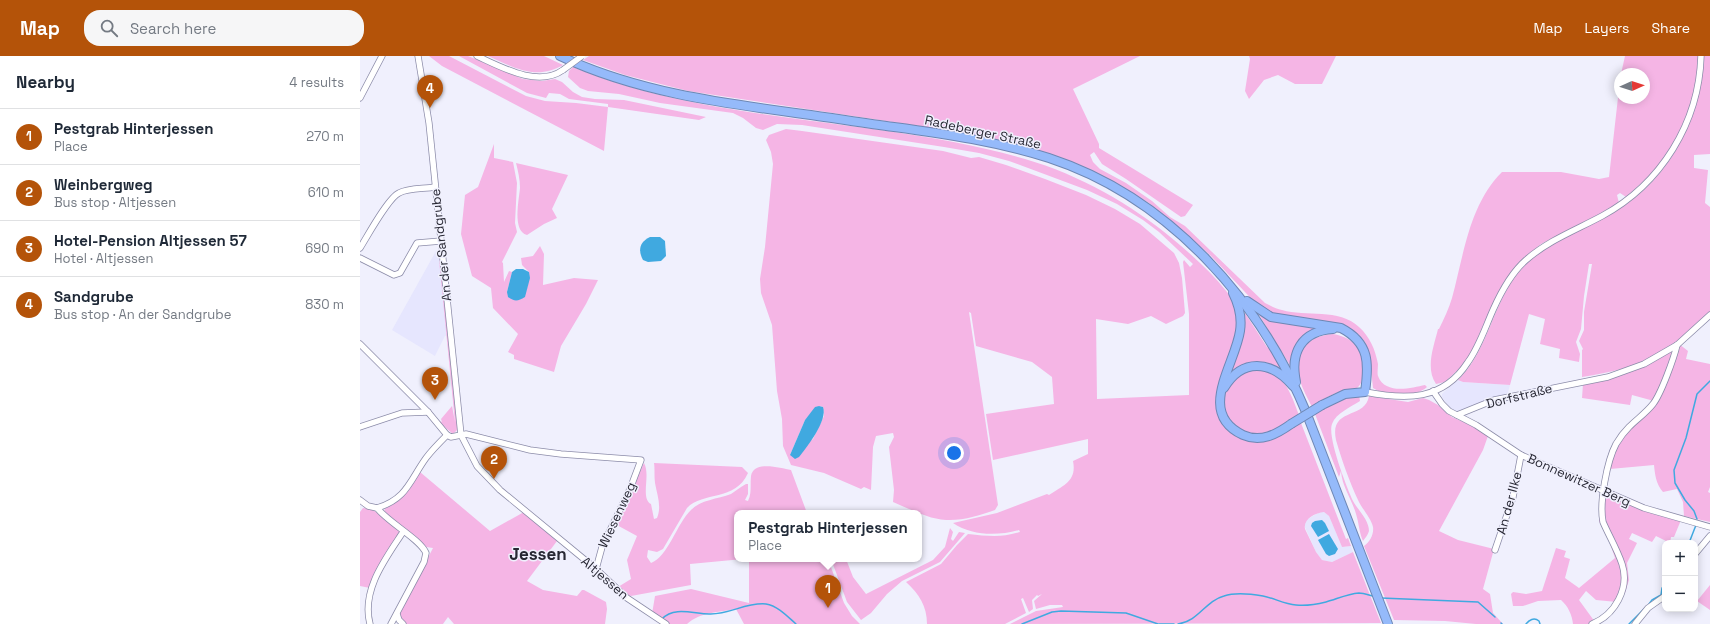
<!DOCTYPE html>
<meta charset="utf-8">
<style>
body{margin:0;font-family:"Space Grotesk",sans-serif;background:#f6f6f7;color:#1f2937}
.controls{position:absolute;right:12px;bottom:12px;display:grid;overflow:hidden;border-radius:8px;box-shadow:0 2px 10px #0003}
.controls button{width:36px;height:36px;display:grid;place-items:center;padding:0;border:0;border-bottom:1px solid #e0e1e3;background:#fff;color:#1f2937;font:20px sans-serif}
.compass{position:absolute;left:1254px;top:12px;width:36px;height:36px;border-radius:50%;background:#fff;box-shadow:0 2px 10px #0003;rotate:87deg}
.you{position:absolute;left:594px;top:397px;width:14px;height:14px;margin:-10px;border:3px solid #fff;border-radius:50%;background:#1a73e8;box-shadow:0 0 0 6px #1a73e833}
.badge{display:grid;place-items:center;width:26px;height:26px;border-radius:50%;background:#b45309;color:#fff;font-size:13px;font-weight:700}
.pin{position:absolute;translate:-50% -33px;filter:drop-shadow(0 1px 2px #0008)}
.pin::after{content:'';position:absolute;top:21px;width:14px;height:12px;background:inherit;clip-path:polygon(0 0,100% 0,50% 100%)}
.popup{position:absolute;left:374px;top:454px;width:188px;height:52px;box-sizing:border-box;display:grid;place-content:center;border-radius:8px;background:#fff;filter:drop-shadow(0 1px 3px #0005);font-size:13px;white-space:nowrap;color:#747a83}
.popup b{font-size:15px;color:#1f2937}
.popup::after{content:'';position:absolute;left:50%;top:100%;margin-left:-8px;border:8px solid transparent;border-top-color:#fff}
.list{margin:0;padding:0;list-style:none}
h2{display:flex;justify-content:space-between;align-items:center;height:52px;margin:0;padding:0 16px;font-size:17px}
h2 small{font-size:13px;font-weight:400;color:#747a83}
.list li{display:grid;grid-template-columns:26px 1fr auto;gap:12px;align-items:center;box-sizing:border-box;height:56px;padding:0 16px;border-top:1px solid #e0e1e3}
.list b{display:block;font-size:15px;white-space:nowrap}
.list p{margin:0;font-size:13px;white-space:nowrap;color:#747a83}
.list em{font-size:13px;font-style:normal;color:#747a83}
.icon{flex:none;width:22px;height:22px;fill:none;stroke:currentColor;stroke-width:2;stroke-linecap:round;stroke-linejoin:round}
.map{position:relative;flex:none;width:1350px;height:568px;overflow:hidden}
header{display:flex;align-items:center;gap:24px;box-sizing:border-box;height:56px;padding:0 20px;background:#b45309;color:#fff}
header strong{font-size:19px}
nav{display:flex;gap:22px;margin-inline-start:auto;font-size:14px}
.search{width:280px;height:36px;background:#f6f6f7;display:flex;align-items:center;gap:10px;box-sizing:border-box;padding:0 14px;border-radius:16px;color:#747a83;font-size:15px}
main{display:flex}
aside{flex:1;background:#fff}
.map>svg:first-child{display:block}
</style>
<header>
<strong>Map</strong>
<div class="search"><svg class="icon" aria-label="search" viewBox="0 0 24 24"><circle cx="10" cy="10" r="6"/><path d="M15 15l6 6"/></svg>Search here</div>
<nav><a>Map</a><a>Layers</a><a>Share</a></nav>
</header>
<main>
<aside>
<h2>Nearby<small>4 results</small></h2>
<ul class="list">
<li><span class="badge">1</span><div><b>Pestgrab Hinterjessen</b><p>Place</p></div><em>270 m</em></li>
<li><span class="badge">2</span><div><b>Weinbergweg</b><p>Bus stop · Altjessen</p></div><em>610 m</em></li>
<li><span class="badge">3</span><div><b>Hotel-Pension Altjessen 57</b><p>Hotel · Altjessen</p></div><em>690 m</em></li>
<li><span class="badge">4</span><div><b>Sandgrube</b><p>Bus stop · An der Sandgrube</p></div><em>830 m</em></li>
</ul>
</aside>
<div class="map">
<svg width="1350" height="568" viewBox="0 0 1350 568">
<rect width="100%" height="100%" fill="#f0f0fd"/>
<g fill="#e6e6fe">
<polygon points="79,194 87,279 85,280 75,300 32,274 76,195"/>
<polygon points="1098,324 1103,326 1150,329 1148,337 1100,355 1095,355 1090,352 1082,341 1082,338 1085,335"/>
<polygon points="960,456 964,456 969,460 982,491 991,490 993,496 972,506 962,504 956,496 944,469 946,464"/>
</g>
<g fill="#f5b5e5" fill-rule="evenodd">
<polygon points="69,0 89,0 166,40 185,45 216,47 248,51 248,48 209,43 200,38 189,37 186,42 167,37 99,0 108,0 163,23 182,25 195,23 202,26 213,36 222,41 235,43 264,44 346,61 339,64 248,51 244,95 82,10"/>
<path d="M128 0H184L203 9C176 25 153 11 128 0Z"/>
<path d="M229 0H780L713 33 739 88V92L833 149 825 160 821 161 766 123 742 108 734 96 730 99 733 106 740 113 766 127 792 145 810 161 825 170 905 247C911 250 916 253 922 254 946 261 979 252 999 271 1010 281 1015 293 1018 308 1018 312 1017 317 1018 320 1025 339 1051 332 1065 329L1067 331C1055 342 1026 341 1013 332L1009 295 1005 286 998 278 984 269 916 260 901 253 850 199 789 147 733 115 714 107 690 98 605 77 328 35 265 19 223 4Z"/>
<polygon points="889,0 976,0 962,28 935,28 918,19 904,24 889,43 885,35 890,3"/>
<path d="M1265 0H1339C1338 39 1322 81 1297 111 1288 122 1276 132 1266 141L1260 137 1257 139 1259 147 1238 159 1181 188 1162 204 1137 239 1111 297 1102 310 1085 326 1076 328C1065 312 1074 290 1078 273H1079C1084 263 1089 252 1092 242 1104 198 1109 149 1142 116H1201L1239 123 1249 121 1260 24V42H1284V18H1261Z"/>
<path d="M1344 0H1350V98L1334 99V112L1348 114 1345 147 1350 151V256C1307 298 1282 312 1222 321V294L1223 293 1219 285 1224 274V256L1232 208H1229L1224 240 1221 273 1216 286 1220 298 1219 306 1199 302 1200 293 1180 288 1185 263 1169 258 1150 329 1103 326 1098 324C1128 295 1132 249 1158 217 1180 190 1214 178 1244 162 1307 129 1339 69 1344 0Z"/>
<path d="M213 11C357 70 517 60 665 103 720 119 771 148 814 184 832 199 852 217 867 236 887 262 872 291 862 318 859 327 855 339 857 348 859 357 877 375 884 383L922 378 941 367 986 483 988 482 991 490 982 491 969 460 964 456C955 457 943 463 945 473L956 496 962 504 972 506 993 496 1021 567 650 568 676 555 703 551 702 549H690L676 553 674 545 682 538 678 540 677 539 672 544 673 553 669 556 663 542 661 543 666 557 645 568H567C567 550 559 538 546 526L581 508 597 489 608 478C628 480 641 482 660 476L659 474C638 480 612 480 593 467L637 457 687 438 689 439C704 429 717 425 713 405L728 398V383L633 404 626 358 694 348 692 321 672 306 616 290 611 257 609 256 638 449 635 454C621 459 602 465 586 464 568 463 550 453 533 446L534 434 529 391 534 381 533 377 516 380 513 391 511 434 504 431 501 433 464 417 431 409 423 390 422 363 417 335 412 269 401 237 400 223 405 191 413 108 411 96 406 84 409 79 426 73 442 75 583 95 611 102 619 101 646 109 685 123 726 139 755 153 780 168 814 197 819 207 822 222 825 257 823 260 806 268 791 260 768 268 736 263 737 343 829 339V258L823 206 824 204 830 211 833 208 799 176 783 164 757 148 727 134 649 105 619 97 584 91 442 69 417 68 403 74 396 72 383 62 373 57 300 47 259 38 228 35 220 32 208 21 209 15ZM459 350 463 351 464 360 453 383 430 399 445 364Z"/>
<polygon points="134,88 134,102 153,106 157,127 155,167 157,176 142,206 143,207 144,226 149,215 152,216 147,236 169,216 162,209 161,202 173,200 180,190 184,198 183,229 214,222 238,224 226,248 201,290 194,316 154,303 154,299 148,296 158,278 133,252 131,232 112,220 101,178 105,139 118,131"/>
<path d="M156 107 208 119 192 153 197 162 184 168 167 179C152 175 159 144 160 132 160 123 158 115 156 107Z"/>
<polygon points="79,204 80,205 98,373 93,378 75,363 82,366 81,363 92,350 95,366"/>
<path d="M885 257 907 291 912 294 926 318C904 305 887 298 868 321Z"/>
<path d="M898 257 908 264 916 266 961 271C944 282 930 287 932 311H931Z"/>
<path d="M973 278C996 282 1004 295 1003 318 1002 323 1002 328 997 332 993 334 986 333 982 335 971 338 961 345 952 351 948 343 943 334 940 325 931 297 946 280 973 278Z"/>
<path d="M1319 288 1328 295 1326 303 1350 308V431L1348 436 1350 437V466L1324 460 1323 446 1317 433 1303 436C1296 428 1295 419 1294 409L1250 413 1253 397 1269 372 1288 357Z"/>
<polygon points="1314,293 1294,345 1272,339 1270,349 1222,342 1223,328 1249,323"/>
<path d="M901 313C906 315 912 317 916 319 928 327 934 346 939 359 928 366 915 376 901 378 860 384 844 319 901 313Z"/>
<path d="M999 339 1000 345C991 351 976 357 972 368 967 381 987 432 993 445 998 454 1009 464 1009 475 1008 479 1005 482 1003 485 999 476 999 467 996 458 992 443 982 431 981 415L979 421 955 358 985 341Z"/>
<path d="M1009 340 1048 346 1063 342 1069 344 1078 349 1092 361 1113 370 1128 380 1123 394 1079 475 1098 484 1134 493 1123 533 1130 538 1133 557 1143 568H1116L1085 565 1034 564 1004 490C1010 486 1014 478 1013 471 1011 462 1002 453 998 444 990 427 981 402 976 384 969 351 1005 364 1009 340Z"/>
<path d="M284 407C291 419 280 442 291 448L294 463 297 462C302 450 297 439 295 427 294 420 295 413 294 407L382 411 388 417C375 446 343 435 327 452L303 493 297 496 288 494 287 501 291 507C308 501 317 467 331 454 340 444 358 443 371 438 376 435 380 431 386 428H388V438L385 444 388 445C392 437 390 429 391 420 394 404 420 412 431 414L447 457H377V503H383L330 508 331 529 271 540 266 538 258 531 271 523 267 504 277 480 255 468Z"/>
<polygon points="60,416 130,475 164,456 197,485 167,525 183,534 217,540 222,534 224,534 246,546 247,553 245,568 94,568 88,561 83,568 47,568 41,565 39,558 73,492 66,491 25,459 24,456 26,450 49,434"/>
<polygon points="1247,439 1294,458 1321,464 1314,481 1311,481 1310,487 1296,480 1292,486 1272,477 1269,483 1277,487 1267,507 1269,524 1265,537 1263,537 1265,521 1245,466 1244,440"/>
<polygon points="3,452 12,453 41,476 10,532 0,530 0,456"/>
<path d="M1240 460 1254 490 1263 521 1257 546 1236 544 1226 535 1219 544 1235 566 1229 568H1213C1212 559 1208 550 1201 544L1178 545 1163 550H1153L1151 538 1153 536 1166 538 1182 535 1196 492 1206 495 1204 501 1210 503 1205 522 1219 532 1255 502 1250 487 1239 465Z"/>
<polygon points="590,472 593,476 591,483 593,485 599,476 605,477 580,506 542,525 527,538 511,557 501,564 487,546 471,503 486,503 493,521 506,538 573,504 585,491"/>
<path d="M389 503H468L484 547 492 560 500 568H384L376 553C360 556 340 556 327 568H309L292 558 295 540 331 533 389 547Z"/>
<polygon points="1350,529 1350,554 1337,545"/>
</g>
<g fill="#40a9e0">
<path d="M290 181H300L305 185 306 200 301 205 288 206 283 204C278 195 279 186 290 181Z"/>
<path d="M156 213H163L169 216 170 222 165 241C158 245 155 246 148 241L147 236 152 216Z"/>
<path d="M459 350 463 351C468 364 447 391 439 401L435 403 430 399 445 364 455 351Z"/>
<polygon points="962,464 965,467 969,475 958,481 951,470 952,467 955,465"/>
<polygon points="969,478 978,493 975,498 969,500 966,498 958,484"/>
</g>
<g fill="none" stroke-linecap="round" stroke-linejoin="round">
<g stroke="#40a9e0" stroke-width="1.5">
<polyline points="1337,463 1334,455 1325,444 1315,427 1314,414 1326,382 1337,338 1350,325"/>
<polyline points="1329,487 1336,469"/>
<polyline points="1021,542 1118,546 1135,561"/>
<polyline points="1289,548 1292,544 1301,539 1302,532 1305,529"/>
<path d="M302 563C314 550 334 558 349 558 369 559 386 546 406 548 418 550 427 560 436 568"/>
<polyline points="1141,567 1142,568"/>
<polyline points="662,568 692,556 701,555 766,557 798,568"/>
<polyline points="799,568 814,568"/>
<path d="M818 568C839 565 845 545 864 540 876 536 891 538 903 540 914 542 924 548 936 549 945 550 958 548 966 546 977 543 987 538 999 537 1003 537 1009 539 1013 540"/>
<path d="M1166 568C1169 564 1174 561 1179 565L1180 568"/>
<polyline points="1269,568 1284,553"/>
</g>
<defs>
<g id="minor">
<polyline points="58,0 69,67 101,379 117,410 140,434 236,513 267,542 306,568"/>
<path d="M117 0C141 11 178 32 203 14"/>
<polyline points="0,42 22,0"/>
<path d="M0 192C7 181 28 142 39 137 48 132 64 133 75 131"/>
<polyline points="0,202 34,219 40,217 57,187 81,185"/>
<polyline points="0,288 68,356 87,379 91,381 106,378 170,394 201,398 281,404 270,433 242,491 236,513"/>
<polyline points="1073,335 1082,348 1089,355 1116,369 1161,399 1284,452 1350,471"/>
<path d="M1005 336C1046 344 1083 345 1108 306 1119 291 1125 272 1133 254 1141 236 1151 217 1166 204 1189 184 1216 174 1242 160 1301 128 1339 67 1341 0"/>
<polyline points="1097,359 1134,344 1248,321 1284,308 1317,289 1350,259"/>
<polyline points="0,371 42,357 68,356"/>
<path d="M0 444 8 450 17 452C29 467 60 483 66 497L64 506 31 568"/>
<path d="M17 452C47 443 50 424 66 402 72 394 80 386 87 379"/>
<polyline points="1135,494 1153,441 1161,399"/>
<polyline points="1335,498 1350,480"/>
<polyline points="37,558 39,564 43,568"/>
<path d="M10 568C1 534 26 502 43 476"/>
<path d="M1232 568C1255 559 1270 532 1262 508 1257 493 1249 480 1243 466 1239 447 1247 405 1256 388 1259 383 1264 376 1269 371 1277 363 1286 357 1293 348 1301 338 1314 302 1317 289"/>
<polyline points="1275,568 1288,552 1305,540"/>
</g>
<g id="highway">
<path d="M200 0C276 36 361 47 443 58 473 62 503 67 534 71 586 78 639 86 689 102 808 141 899 243 946 356L1028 568"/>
<path d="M873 237C879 249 882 262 880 275 875 309 836 357 883 379 901 387 917 378 931 368"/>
<path d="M887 245 911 261 981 272C1010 287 1009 308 1005 336L985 338 962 349"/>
<path d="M936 326C930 297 941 275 973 273"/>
<path d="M864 332C882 302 911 304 933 330"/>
</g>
</defs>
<use href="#minor" stroke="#8c8ca9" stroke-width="7"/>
<use href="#highway" stroke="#6e87b4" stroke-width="10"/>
<use href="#minor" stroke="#fff" stroke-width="5.5"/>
<use href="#highway" stroke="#95bafa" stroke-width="8"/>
<defs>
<polyline id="minor-bridge" points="203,14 222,0"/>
<polyline id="highway-bridge" points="931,368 962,349"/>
</defs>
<use href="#minor-bridge" stroke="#8c8ca9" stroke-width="7" stroke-linecap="butt"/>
<use href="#highway-bridge" stroke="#6e87b4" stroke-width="10" stroke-linecap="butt"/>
<use href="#minor-bridge" stroke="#fff" stroke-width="5.5"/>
<use href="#highway-bridge" stroke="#95bafa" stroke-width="8"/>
</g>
<g text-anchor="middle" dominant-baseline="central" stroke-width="3" stroke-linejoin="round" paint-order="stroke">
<g font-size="13" fill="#272733" stroke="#f0f0fd">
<text transform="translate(623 76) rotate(12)">Radeberger Straße</text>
<text transform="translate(81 189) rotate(-96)">An der Sandgrube</text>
<text transform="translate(1159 340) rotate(-14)">Dorfstraße</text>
<text transform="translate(1219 424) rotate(24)">Bonnewitzer Berg</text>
<text transform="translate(1149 447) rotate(-75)">An der Ilke</text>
<text transform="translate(257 459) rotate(-65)">Wiesenweg</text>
<text transform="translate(245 522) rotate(41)">Altjessen</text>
</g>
<g font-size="17" font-weight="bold" fill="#272733" stroke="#f0f0fd">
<text x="178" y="498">Jessen</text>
</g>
</g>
</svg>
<div class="controls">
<button>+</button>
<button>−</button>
</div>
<svg class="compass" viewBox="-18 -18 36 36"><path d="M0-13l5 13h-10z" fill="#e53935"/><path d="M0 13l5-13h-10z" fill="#747a83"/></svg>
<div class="you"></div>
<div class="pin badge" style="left:468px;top:552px">1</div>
<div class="popup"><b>Pestgrab Hinterjessen</b>Place</div>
<div class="pin badge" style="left:134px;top:423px">2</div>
<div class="pin badge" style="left:75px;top:344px">3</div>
<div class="pin badge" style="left:70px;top:52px">4</div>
</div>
</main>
